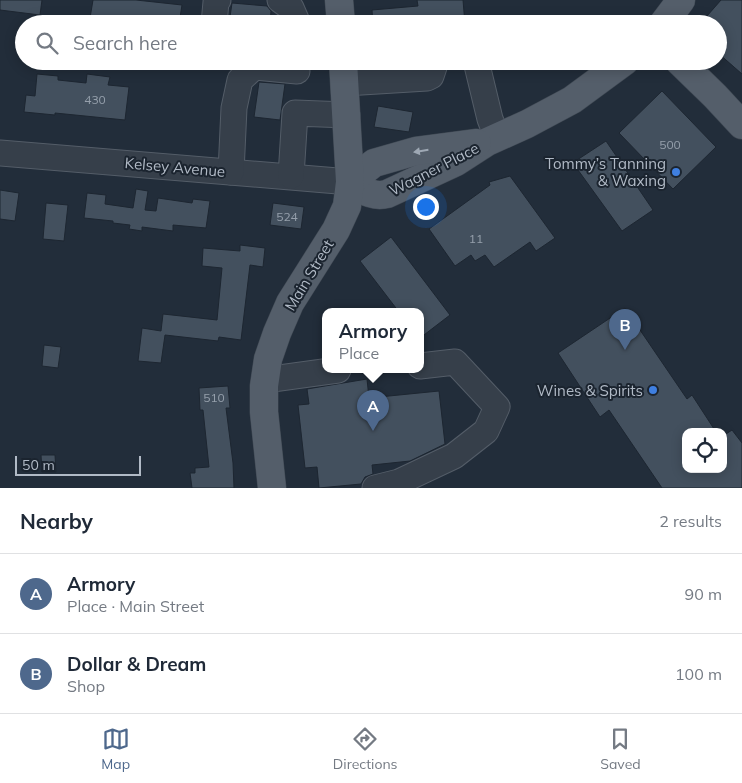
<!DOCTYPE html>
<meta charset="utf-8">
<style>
body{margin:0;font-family:Mulish,sans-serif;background:#f2f2f3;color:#1f2937}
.controls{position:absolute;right:15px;bottom:15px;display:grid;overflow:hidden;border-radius:10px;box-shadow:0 2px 12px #0003}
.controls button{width:45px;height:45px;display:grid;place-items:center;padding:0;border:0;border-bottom:1px solid #e0e1e3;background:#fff;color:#1f2937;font:25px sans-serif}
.scale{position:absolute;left:15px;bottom:12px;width:126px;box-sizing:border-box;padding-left:5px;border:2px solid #b1bac6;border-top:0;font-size:14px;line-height:18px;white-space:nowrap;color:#b1bac6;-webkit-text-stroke:4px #1b242f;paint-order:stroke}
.you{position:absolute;left:425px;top:206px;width:18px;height:18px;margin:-12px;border:4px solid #fff;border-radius:50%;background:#1a73e8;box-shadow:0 0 0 8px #1a73e833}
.badge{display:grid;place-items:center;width:32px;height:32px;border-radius:50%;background:#4e688c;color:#fff;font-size:16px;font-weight:700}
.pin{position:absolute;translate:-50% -41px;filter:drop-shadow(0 1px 2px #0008)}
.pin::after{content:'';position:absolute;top:26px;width:18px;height:15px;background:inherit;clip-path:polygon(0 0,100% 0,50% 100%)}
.popup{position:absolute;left:322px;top:308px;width:102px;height:65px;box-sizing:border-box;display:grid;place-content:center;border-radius:10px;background:#fff;filter:drop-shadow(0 1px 4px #0005);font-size:16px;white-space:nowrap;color:#747a83}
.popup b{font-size:19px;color:#1f2937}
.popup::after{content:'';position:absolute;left:50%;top:100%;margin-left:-10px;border:10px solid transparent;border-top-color:#fff}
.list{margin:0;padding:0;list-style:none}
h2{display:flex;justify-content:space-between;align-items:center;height:65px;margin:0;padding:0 20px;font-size:21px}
h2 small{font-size:16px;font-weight:400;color:#747a83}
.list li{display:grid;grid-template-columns:32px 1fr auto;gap:15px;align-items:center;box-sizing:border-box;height:80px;padding:0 20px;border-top:1px solid #e0e1e3}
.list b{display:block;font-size:19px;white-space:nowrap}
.list p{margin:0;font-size:16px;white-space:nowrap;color:#747a83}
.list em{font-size:16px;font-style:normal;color:#747a83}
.icon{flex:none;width:28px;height:28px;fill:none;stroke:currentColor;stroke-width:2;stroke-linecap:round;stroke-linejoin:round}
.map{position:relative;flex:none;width:742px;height:488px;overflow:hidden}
.search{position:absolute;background:#fff;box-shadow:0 2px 12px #0003;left:15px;right:15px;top:15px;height:55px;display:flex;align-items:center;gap:12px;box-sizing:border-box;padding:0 18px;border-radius:28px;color:#747a83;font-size:19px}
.sheet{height:225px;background:#fff}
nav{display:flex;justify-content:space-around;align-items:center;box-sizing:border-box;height:70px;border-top:1px solid #e0e1e3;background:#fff;font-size:14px;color:#747a83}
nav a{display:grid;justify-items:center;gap:2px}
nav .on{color:#4e688c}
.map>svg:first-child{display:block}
</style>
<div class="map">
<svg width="742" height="488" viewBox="0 0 742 488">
<rect width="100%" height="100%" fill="#222d3a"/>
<g fill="#43505e" stroke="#1d2631">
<polygon points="0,0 42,0 40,15 0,10"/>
<polygon points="93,0 136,0 182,5 179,24 131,24 90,18"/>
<polygon points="417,0 463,0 465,24 373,24 372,10 418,6"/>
<polygon points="721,0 742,0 742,74 718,53 718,24 700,24"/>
<polygon points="232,3 267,6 271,11 270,24 229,24"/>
<polygon points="37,74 58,76 58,80 86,83 87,74 110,77 108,85 129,87 125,120 55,113 55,115 24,112 26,95 35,96"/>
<polygon points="259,82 285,84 280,120 254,117"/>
<polygon points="662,91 716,147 673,189 619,133"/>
<polygon points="378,106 413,112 409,132 374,127"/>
<polygon points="606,141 653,210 622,231 578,170 577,160"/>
<polygon points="510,176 555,238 536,251 530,242 494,267 485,255 475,261 471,255 455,266 429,229 490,185 489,182"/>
<polygon points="136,189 148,191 145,210 156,211 158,198 192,203 193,199 210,201 206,228 173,225 173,231 142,227 142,231 129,229 130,225 113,223 113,221 84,218 87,193 106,195 105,204 133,208"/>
<polygon points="0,190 19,193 15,221 0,219"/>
<polygon points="46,203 68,205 64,241 43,239"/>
<polygon points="273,203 304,207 301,229 270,225"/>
<polygon points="391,237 450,315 420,338 420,312 399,312 360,261"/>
<polygon points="240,245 265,248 263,267 250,265 241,340 219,337 218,341 165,335 161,363 138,361 142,328 161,331 163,314 217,320 222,268 202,266 203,248 240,251"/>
<polygon points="625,308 687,399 692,395 716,432 686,432 686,469 723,469 723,436 732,430 742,443 742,488 662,488 609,410 600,417 558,353"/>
<polygon points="44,345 61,347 58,368 42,366"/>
<polygon points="367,379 369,398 439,391 445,444 410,461 372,465 373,474 365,477 361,484 319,488 317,467 305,468 298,405 309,404 307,389"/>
<polygon points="228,386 230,408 226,408 233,463 234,488 192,488 190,473 195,473 195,468 209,467 203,410 200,410 199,388"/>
<polygon points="41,455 55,455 56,472 42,472"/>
</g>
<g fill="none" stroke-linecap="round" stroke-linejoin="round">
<defs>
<g id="minor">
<polyline points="280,0 291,8 298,24"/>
<polyline points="214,24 216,2 218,0"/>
<polyline points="476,61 490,119 497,137"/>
<polyline points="345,83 427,78 431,76 436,61"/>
<polyline points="0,153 350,182"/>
<polyline points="231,172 234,108 240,80 254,67 297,71"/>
<polyline points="291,176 295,113 347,115"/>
<polyline points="265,380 338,370"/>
<polyline points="375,488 399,482 454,456 486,431 497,407 455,362 420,366"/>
</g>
<g id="major">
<polyline points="339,0 341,24"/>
<polyline points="663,24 681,0"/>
<polyline points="679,61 715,96 742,125"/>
<path d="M350 182C362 189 372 198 387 194L456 162 487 142 527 124 572 100 625 61"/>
<polyline points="350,182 374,163 416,151 477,143"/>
<polyline points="272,488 264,412 264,386 268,359 277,333 290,303 336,230 347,206 350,182 343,61"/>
</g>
</defs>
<use href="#minor" stroke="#545d68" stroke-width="27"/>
<use href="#major" stroke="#3f4853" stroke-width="29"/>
<use href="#minor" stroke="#363f4a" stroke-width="25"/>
<use href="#major" stroke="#545e6a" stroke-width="28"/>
</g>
<defs><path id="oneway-solid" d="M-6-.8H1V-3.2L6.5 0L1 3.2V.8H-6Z" transform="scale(1.25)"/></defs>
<use fill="#9ea8b4" href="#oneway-solid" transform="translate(421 151) rotate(171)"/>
<g fill="#3f7fe0" stroke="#1b242f" stroke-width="2">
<circle cx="676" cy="172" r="5"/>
<circle cx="653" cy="390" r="5"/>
</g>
<g text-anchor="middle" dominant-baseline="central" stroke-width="4" stroke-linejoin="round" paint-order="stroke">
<g font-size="12" fill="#96a0ac">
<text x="95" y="99">430</text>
<text x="670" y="144">500</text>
<text x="287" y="216">524</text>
<text x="476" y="238">11</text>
<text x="214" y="397">510</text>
</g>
<g font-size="15" fill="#b1bac6" stroke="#1b242f" text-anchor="end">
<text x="666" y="163">Tommy’s Tanning<tspan x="666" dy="17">&amp; Waxing</tspan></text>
<text x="643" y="390">Wines &amp; Spirits</text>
</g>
<g font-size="15" fill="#b1bac6" stroke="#1b242f">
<text transform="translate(175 167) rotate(5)">Kelsey Avenue</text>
<text transform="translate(434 169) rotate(-27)">Wagner Place</text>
<text transform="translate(309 275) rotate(-59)">Main Street</text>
</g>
</g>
</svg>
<div class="controls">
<button><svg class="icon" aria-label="locate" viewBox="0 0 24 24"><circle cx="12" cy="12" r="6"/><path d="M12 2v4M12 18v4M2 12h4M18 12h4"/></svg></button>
</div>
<div class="scale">50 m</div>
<div class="you"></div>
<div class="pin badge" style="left:373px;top:431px">A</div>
<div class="popup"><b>Armory</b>Place</div>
<div class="pin badge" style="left:625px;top:350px">B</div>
<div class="search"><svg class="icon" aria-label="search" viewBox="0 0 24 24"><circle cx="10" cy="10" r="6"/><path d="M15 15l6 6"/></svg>Search here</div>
</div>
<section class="sheet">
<h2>Nearby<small>2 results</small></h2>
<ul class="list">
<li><span class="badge">A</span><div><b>Armory</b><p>Place · Main Street</p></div><em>90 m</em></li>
<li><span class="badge">B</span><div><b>Dollar &amp; Dream</b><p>Shop</p></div><em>100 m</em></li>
</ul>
</section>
<nav>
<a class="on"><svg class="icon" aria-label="map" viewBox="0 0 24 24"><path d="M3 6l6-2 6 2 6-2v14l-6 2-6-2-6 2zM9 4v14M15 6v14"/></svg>Map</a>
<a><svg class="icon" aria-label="directions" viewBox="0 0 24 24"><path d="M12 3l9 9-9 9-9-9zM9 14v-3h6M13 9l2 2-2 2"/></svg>Directions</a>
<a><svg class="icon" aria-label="saved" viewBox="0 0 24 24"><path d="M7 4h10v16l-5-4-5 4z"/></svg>Saved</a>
</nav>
